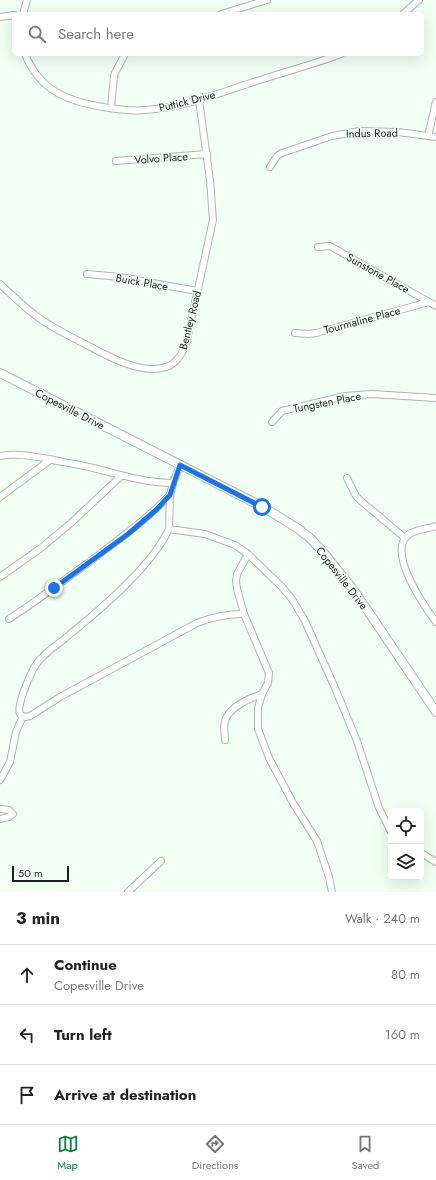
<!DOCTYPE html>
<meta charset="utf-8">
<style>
body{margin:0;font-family:Jost,sans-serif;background:#f6f6f6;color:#222}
.controls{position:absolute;right:12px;bottom:12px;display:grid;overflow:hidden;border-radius:6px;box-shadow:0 4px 16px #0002}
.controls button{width:36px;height:36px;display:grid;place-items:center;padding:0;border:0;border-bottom:1px solid #e0e0e0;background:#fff;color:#222;font:20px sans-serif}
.scale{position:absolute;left:12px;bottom:10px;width:57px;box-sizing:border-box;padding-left:4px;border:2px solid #19201b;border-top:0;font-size:11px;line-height:14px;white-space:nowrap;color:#19201b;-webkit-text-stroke:3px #f1fff4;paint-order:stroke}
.stop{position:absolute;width:12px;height:12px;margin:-9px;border:3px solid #1a73e8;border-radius:50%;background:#fff}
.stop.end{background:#1a73e8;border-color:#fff;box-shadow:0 1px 4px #0008}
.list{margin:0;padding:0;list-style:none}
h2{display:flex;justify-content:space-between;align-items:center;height:52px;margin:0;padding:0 16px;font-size:17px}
h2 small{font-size:13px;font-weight:400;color:#767676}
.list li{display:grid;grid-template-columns:26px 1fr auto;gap:12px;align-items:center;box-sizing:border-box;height:60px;padding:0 16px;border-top:1px solid #e0e0e0}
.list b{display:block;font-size:15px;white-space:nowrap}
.list p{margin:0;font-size:13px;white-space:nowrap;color:#767676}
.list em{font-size:13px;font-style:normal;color:#767676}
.icon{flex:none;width:22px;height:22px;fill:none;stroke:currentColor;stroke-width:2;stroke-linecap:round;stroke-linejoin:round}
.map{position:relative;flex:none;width:436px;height:892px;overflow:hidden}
.search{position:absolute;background:#fff;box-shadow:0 4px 16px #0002;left:12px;right:12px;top:12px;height:44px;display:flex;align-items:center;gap:10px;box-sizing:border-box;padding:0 14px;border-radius:6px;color:#767676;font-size:15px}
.sheet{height:232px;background:#fff}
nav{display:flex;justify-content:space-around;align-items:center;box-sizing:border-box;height:56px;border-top:1px solid #e0e0e0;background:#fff;font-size:11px;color:#767676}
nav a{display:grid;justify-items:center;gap:2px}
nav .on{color:#0b8043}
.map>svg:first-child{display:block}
</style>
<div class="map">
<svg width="436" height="892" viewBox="0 0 436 892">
<rect width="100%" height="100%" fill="#f1fff4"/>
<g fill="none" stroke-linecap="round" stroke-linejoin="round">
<defs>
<g id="minor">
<polyline points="23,14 27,0"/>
<polyline points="221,14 267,0"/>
<polyline points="403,14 419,0"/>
<polyline points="0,17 14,15"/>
<path d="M25 54C40 91 67 101 103 107 120 110 138 112 155 109 191 105 225 91 260 80 287 71 315 64 341 54"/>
<polyline points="111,108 114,75 125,54"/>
<polyline points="428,136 436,102"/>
<polyline points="116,161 207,154"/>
<polyline points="270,167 277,156 282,153 332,136 359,131 398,132 436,137"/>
<polyline points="318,247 330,246 337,250 436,306"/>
<polyline points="87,274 120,277 197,291"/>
<path d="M0 284C13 296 25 308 39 318 51 327 66 334 79 341 101 352 136 374 162 368 175 366 181 356 186 344L213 220 210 180 199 100"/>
<polyline points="295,333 309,334 316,333 429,302"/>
<polyline points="272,422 282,411 345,396 372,394 436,398"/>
<path d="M0 456C17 453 32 456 49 459 66 463 84 465 101 470 125 476 148 483 173 483L180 465"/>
<polyline points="347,478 356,496 361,501 405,538"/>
<polyline points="173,483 170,495 169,529 205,534 235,545 248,554 282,587 292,599 305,621 335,688 357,741 379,808 391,832"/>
<polyline points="0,497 50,460"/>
<path d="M436 526C427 529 410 530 405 538 391 558 424 606 436 622"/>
<path d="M169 529C151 567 102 608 69 635 59 644 46 651 37 663 32 670 16 705 20 714 21 716 23 716 25 717L30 716 60 697 197 623C212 617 227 614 244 614"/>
<polyline points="248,554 237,574 236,581 237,589 244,614 269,673 268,683 262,694 258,708 258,729 269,758 293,803 317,841 329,877 332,892"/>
<polyline points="0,577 41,548 71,523 121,476"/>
<path d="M9 619C37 601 64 580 92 560 119 539 146 520 170 495"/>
<path d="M225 740C225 734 223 726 225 721 229 707 250 698 262 694"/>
<polyline points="0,780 10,762 16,732 23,716"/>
<polyline points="0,809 9,810 13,814 9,817 0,819"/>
<polyline points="421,853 436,862"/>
<polyline points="128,892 161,861"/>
</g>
<polyline id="tertiary" points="0,373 263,507 297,528 310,538 323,552 352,588 370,614 436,712"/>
</defs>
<use href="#minor" stroke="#a9b9ac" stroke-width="8"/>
<use href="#tertiary" stroke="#a9b9ac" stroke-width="10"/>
<use href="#minor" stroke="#fff" stroke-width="6"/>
<use href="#tertiary" stroke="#fff" stroke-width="8"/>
</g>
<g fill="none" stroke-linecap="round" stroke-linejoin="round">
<polyline stroke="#1a73e8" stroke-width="5" points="54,588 128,534 156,510 170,495 180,465 262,507"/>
</g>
<g text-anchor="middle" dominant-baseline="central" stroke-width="3" stroke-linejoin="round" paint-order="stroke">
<g font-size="11" fill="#19201b" stroke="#f1fff4">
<text transform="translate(187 101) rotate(-14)">Puttick Drive</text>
<text transform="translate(372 133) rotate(-1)">Indus Road</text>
<text transform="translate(161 158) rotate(-4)">Volvo Place</text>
<text transform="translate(378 273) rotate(29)">Sunstone Place</text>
<text transform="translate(142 282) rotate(10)">Buick Place</text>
<text transform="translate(190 320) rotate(-76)">Bentley Road</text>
<text transform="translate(362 320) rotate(-15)">Tourmaline Place</text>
<text transform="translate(327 402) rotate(-11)">Tungsten Place</text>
<text transform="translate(70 409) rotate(27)">Copesville Drive</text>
<text transform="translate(342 578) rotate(52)">Copesville Drive</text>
</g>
</g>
</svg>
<div class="controls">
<button><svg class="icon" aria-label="locate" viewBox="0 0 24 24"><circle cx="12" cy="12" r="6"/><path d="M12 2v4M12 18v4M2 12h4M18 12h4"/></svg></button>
<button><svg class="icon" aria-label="layers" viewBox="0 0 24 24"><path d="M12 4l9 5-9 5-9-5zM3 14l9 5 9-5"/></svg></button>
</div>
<div class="scale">50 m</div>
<div class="stop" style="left:262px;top:507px"></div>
<div class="stop end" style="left:54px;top:588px"></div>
<div class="search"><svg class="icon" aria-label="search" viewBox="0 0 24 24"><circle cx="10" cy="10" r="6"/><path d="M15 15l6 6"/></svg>Search here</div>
</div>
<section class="sheet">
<h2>3 min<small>Walk · 240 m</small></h2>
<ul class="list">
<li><svg class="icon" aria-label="ahead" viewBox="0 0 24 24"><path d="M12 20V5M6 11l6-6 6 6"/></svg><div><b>Continue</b><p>Copesville Drive</p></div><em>80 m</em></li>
<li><svg class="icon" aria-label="left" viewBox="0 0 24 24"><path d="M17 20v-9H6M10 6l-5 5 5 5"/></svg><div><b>Turn left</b></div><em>160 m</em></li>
<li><svg class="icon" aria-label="arrive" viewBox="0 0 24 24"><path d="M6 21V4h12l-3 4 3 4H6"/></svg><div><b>Arrive at destination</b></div></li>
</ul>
</section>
<nav>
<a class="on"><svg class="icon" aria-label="map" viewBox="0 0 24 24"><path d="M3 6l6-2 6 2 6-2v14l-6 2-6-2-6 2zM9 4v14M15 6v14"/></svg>Map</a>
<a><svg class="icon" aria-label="directions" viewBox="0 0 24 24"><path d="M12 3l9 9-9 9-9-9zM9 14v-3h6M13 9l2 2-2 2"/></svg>Directions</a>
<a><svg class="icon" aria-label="saved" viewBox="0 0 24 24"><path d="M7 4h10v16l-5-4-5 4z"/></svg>Saved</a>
</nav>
